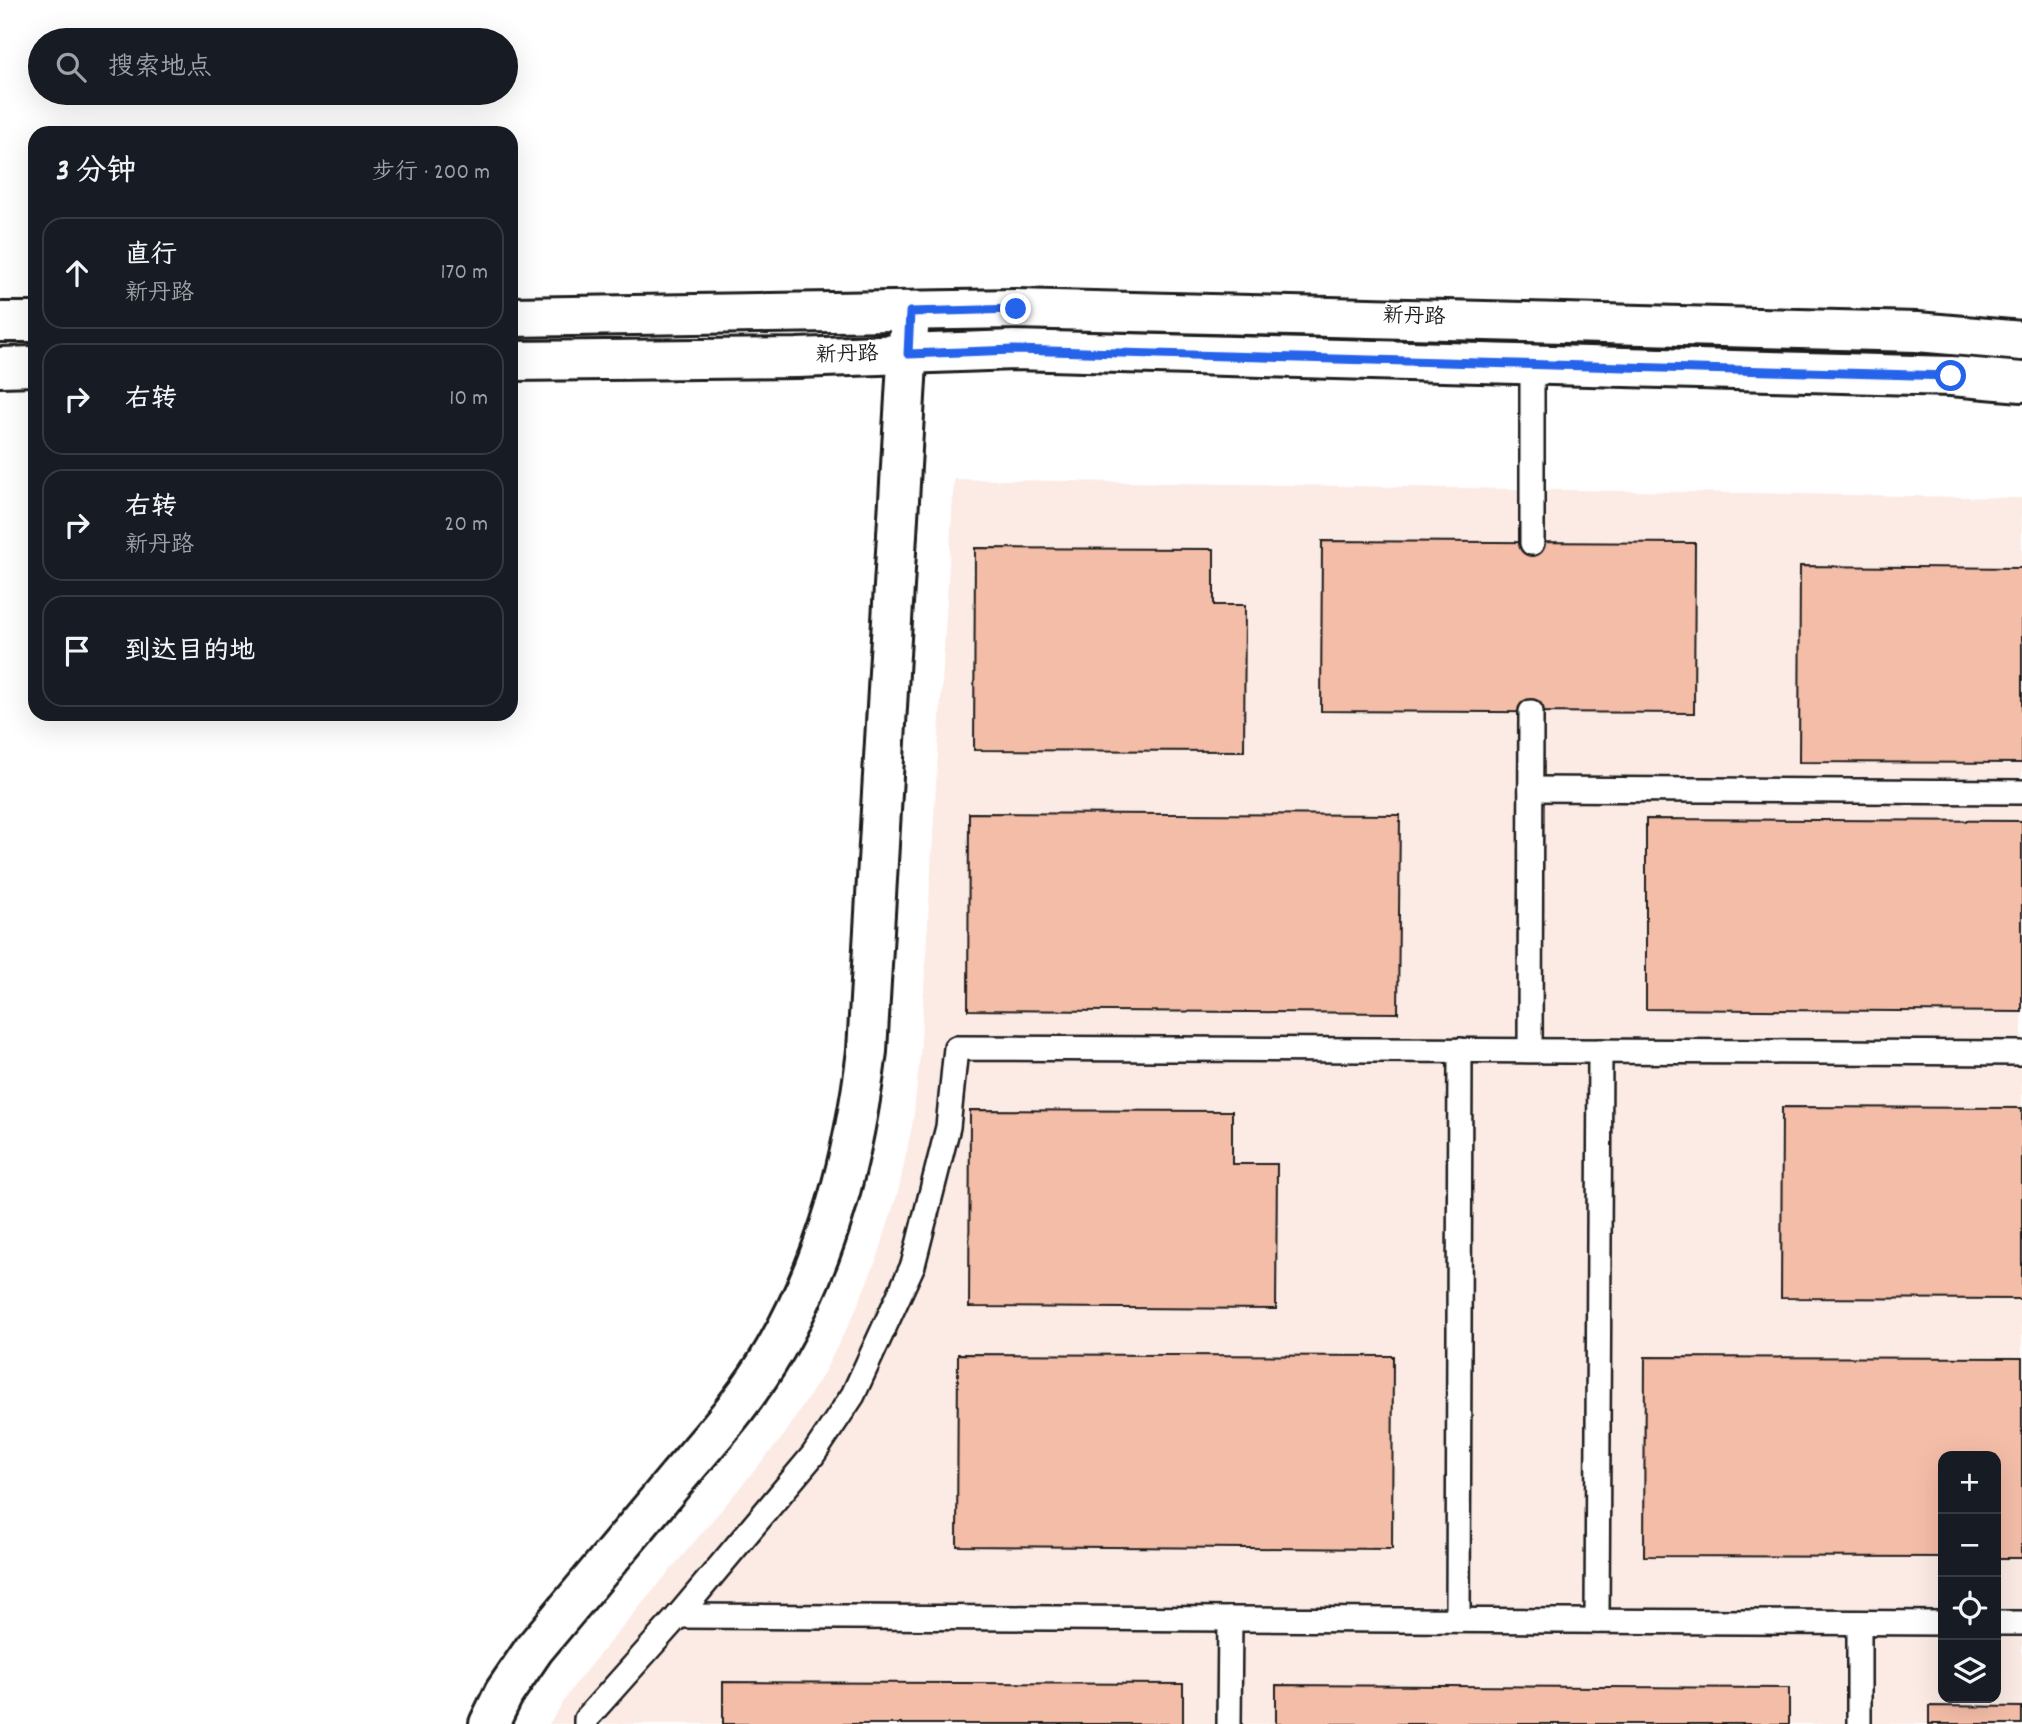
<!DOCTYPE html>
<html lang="zh">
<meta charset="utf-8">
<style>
body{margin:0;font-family:Dekko,"LXGW WenKai TC",sans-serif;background:#242831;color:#f1f3f6}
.controls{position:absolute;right:21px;bottom:21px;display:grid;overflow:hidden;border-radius:14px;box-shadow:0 7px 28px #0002}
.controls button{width:63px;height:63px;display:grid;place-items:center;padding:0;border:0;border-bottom:2px solid #363941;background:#171b24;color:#f1f3f6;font:35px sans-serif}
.stop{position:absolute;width:21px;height:21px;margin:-16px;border:5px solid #2563eb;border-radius:50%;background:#fff}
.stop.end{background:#2563eb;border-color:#fff;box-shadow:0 2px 7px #0008}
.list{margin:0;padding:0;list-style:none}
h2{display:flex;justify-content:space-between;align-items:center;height:91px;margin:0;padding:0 28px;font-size:30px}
h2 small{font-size:23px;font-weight:400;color:#9ea1a6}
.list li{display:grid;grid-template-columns:46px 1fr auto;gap:21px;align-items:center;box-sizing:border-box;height:112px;margin:0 14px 14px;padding:0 14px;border:2px solid #363941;border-radius:21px}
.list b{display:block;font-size:26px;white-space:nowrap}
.list p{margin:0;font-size:23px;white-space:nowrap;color:#9ea1a6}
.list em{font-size:23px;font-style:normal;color:#9ea1a6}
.icon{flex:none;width:38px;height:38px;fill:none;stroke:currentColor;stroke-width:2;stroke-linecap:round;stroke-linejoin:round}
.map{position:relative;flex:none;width:2022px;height:1724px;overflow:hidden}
.search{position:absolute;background:#171b24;box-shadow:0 7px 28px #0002;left:28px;top:28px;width:490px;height:77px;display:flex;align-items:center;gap:18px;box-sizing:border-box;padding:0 24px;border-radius:38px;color:#9ea1a6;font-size:26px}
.panel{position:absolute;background:#171b24;box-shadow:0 7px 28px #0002;left:28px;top:126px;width:490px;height:595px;border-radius:21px}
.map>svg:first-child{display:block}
</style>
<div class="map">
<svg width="2022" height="1724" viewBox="0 0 2022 1724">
<rect width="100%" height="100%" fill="#fff"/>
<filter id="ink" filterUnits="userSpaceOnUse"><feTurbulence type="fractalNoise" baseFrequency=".0143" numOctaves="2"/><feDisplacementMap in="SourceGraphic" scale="14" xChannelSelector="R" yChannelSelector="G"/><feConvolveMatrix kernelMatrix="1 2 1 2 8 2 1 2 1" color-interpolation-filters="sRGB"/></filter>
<g filter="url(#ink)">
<path fill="#fcebe5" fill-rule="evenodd" d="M954 479 2022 498V1724H549L577 1681 785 1434 822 1376 853 1316 879 1253 899 1188 913 1121 920 1055ZM1943 1456H1996V1698H1943Z"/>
<g fill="#f4bda8" stroke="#1c1c1c" stroke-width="2">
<polygon points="1322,541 1695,543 1694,713 1321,711"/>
<polygon points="975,548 1214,549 1214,605 1245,605 1244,751 974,750"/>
<polygon points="1800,566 2022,568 2022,763 1799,762"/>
<polygon points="969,813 1400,815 1398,1013 968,1010"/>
<polygon points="1646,819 2022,821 2022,1012 1646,1009"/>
<polygon points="1782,1107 2022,1108 2022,1299 1781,1298"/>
<polygon points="970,1110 1232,1111 1232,1164 1277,1164 1276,1309 969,1307"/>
<polygon points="958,1354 1393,1356 1392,1549 957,1546"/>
<polygon points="1645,1357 2022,1358 2022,1558 1996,1558 1996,1456 1943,1456 1943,1557 1644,1556"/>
<polygon points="723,1682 1183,1684 1183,1724 723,1724"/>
<polygon points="1276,1685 1789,1688 1789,1724 1276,1724"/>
<polygon points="1929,1706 2022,1707 2022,1724 1929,1724"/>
</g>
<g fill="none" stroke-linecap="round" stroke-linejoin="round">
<defs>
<g id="service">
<polyline points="1532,543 1532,364"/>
<polyline points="1531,789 2022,792"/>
<polyline points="1530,1050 1531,712"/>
<polyline points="678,1616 1943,1623"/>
<polyline points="1458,1620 1460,1050"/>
<polyline points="1597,1621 1600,1051"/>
<polyline points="1996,1623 2022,1623"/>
<polyline points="586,1724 586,1719 678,1616 813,1455 853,1395 913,1265 948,1127 956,1048 2022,1053"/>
<polyline points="1229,1724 1230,1619"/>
<polyline points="1859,1724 1859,1623"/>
</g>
<path id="tertiary" d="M489 1724 504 1693 534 1649C582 1592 629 1535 677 1478 712 1437 749 1396 776 1348 829 1255 854 1156 867 1051L910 311"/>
<g id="secondary">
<polyline points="511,317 1016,309 1917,332 2022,341"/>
<polyline points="0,322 35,322"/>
<polyline points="511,361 797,358 1014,350 1951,376 2022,382"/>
<polyline points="0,367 35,366"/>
</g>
</defs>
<use href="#service" stroke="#1c1c1c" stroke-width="28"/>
<use href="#tertiary" stroke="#1c1c1c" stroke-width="44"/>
<use href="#secondary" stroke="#1c1c1c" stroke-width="44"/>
<use href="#service" stroke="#fff" stroke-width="23"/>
<use href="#tertiary" stroke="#fff" stroke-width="38"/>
<use href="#secondary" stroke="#fff" stroke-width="38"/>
</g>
</g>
<g fill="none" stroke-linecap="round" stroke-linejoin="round" filter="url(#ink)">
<polyline stroke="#2563eb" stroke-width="9" points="1016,309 910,312 908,354 1014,350 1951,376"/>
</g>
<g text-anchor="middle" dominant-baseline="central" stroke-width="5" stroke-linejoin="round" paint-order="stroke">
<g font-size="21" fill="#1c1c1c" stroke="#fff">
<text transform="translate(1414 318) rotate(2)">新丹路</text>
<text transform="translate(847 356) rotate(-2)">新丹路</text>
</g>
</g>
</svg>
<div class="controls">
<button>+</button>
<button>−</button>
<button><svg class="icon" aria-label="locate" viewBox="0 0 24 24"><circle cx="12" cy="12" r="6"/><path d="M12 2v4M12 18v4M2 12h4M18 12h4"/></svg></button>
<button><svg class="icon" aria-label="layers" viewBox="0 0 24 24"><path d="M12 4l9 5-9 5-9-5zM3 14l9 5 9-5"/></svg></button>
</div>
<div class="stop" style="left:1951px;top:376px"></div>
<div class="stop end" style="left:1016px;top:309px"></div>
<div class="search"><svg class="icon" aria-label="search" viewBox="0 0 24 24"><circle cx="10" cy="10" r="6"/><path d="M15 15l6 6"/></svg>搜索地点</div>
<section class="panel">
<h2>3 分钟<small>步行 · 200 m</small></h2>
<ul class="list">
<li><svg class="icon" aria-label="ahead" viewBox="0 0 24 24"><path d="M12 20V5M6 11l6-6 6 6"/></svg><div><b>直行</b><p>新丹路</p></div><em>170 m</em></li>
<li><svg class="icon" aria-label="right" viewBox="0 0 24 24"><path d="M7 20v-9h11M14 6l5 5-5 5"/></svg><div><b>右转</b></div><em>10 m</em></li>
<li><svg class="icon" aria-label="right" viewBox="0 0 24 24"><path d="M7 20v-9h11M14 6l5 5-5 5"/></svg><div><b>右转</b><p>新丹路</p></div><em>20 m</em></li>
<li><svg class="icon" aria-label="arrive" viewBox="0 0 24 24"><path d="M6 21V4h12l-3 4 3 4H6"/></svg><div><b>到达目的地</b></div></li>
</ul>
</section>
</div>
